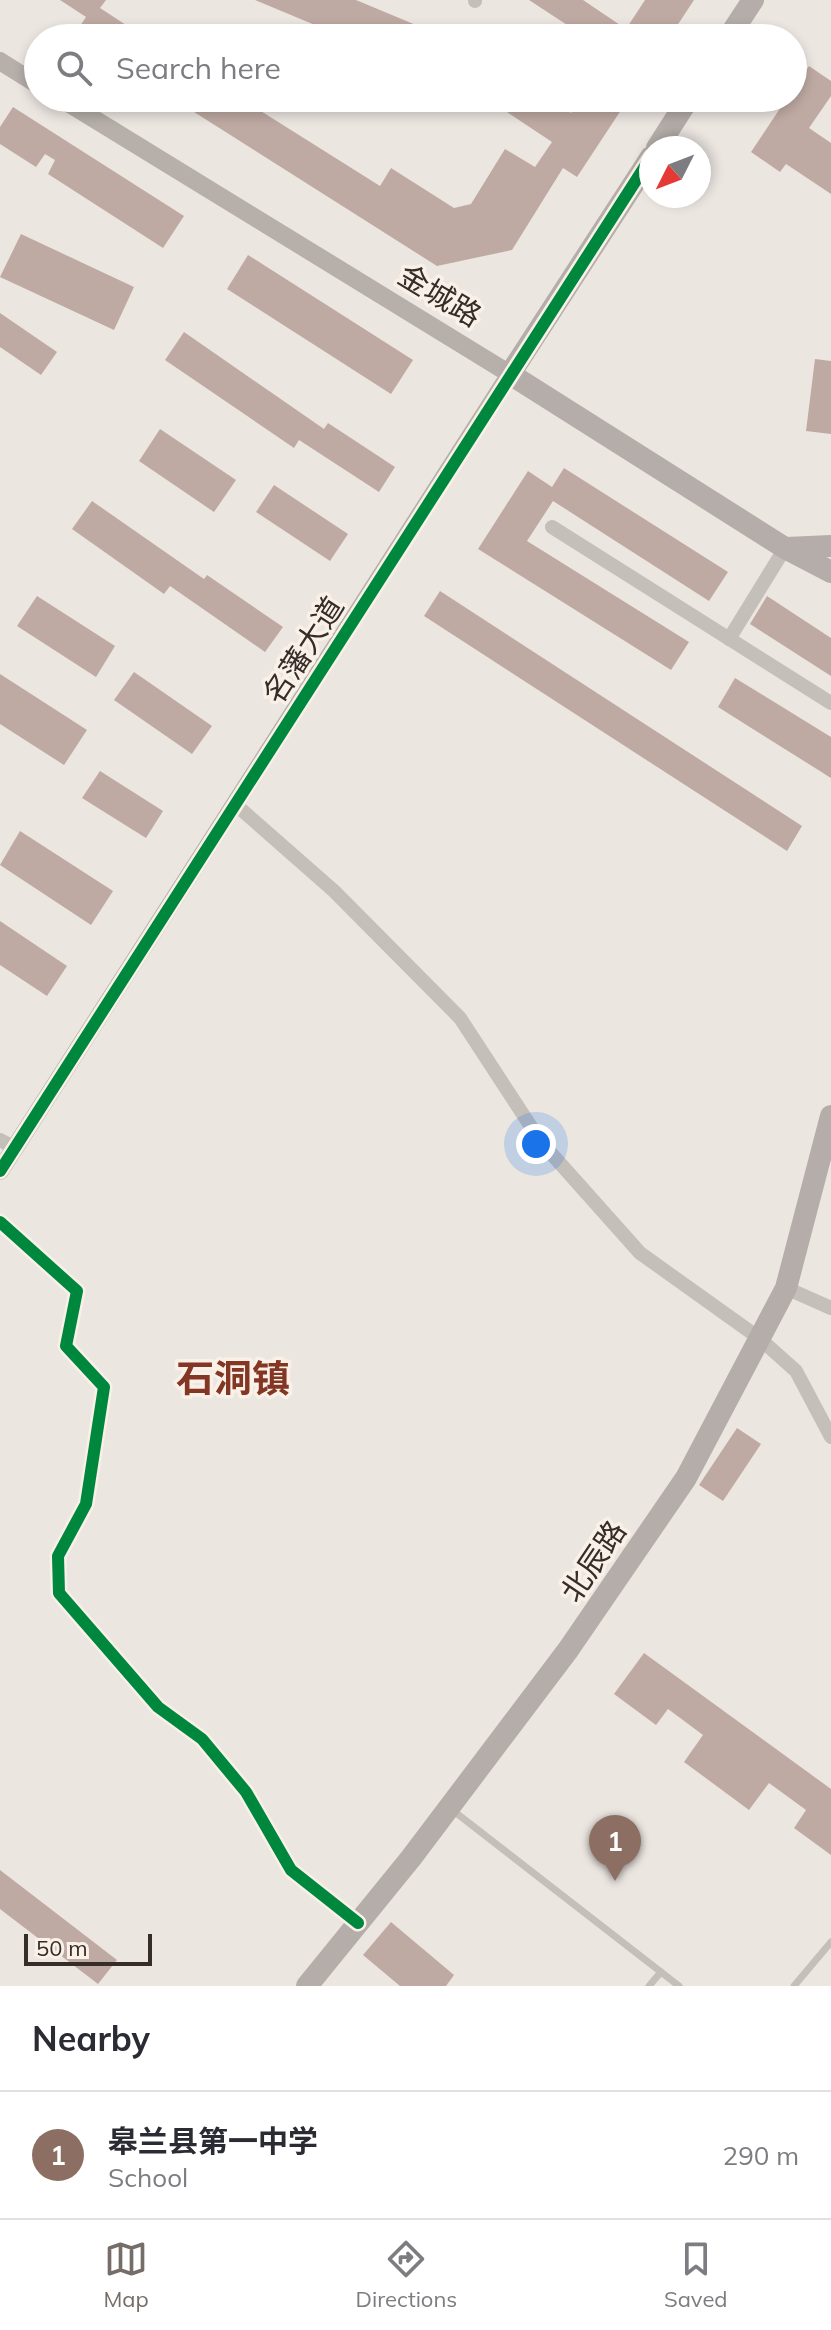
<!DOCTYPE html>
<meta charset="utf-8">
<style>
body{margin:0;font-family:Mulish,"Noto Sans SC",sans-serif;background:#f2f2f3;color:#2b2b33}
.compass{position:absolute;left:639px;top:136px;width:72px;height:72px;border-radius:50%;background:#fff;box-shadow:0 4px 12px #0003;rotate:228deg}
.scale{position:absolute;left:24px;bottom:20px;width:128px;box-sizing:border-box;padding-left:8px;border:4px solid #362c28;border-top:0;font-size:22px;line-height:28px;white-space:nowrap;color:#362c28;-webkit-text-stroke:6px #f9f1e8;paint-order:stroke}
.you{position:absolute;left:536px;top:1144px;width:28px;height:28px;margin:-20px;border:6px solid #fff;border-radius:50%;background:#1a73e8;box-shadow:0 0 0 12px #1a73e833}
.badge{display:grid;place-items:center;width:52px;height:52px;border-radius:50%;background:#766d69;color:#fff;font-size:26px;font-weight:700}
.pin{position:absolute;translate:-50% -66px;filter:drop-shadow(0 2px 4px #0008)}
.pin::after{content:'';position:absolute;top:42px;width:28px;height:24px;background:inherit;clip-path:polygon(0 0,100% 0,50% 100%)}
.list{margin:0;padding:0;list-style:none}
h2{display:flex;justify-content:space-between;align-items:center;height:104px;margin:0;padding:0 32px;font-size:34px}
h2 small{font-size:26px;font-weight:400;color:#7c7c81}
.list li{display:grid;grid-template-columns:52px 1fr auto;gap:24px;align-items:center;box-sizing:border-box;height:128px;padding:0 32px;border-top:2px solid #e1e1e2}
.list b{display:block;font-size:30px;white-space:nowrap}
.list p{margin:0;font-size:26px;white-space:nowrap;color:#7c7c81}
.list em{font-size:26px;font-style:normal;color:#7c7c81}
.icon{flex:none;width:44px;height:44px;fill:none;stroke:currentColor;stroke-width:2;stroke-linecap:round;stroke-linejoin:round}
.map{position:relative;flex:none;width:831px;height:1986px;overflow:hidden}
.search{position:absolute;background:#fff;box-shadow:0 4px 12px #0003;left:24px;right:24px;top:24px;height:88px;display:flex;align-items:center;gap:20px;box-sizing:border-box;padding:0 28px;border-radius:44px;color:#7c7c81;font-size:30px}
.sheet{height:232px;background:#fff}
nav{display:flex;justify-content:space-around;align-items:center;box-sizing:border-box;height:112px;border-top:2px solid #e1e1e2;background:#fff;font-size:22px;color:#7c7c81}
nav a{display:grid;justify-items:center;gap:4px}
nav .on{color:#766d69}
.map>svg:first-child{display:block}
</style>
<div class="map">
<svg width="831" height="1986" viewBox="0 0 831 1986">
<rect width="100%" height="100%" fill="#ece6e1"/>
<g fill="#bfaaa3">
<polygon points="60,0 106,0 100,8 146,38 72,38 86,17"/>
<polygon points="255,0 356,0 447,38 346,38"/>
<polygon points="529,0 583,0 626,29 645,0 694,0 669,38 587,38"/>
<polygon points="809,66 831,81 831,96 809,128 831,143 831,194 786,164 780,172 751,152 787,98 793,98 793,90"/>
<polygon points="172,98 240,98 380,186 391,168 454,208 471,204 505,149 535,167 552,142 486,98 549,98 571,113 581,98 629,98 577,177 563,168 512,250 437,266"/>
<polygon points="13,107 184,216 163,248 48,174 55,160 45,154 36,167 0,144 0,127"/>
<polygon points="21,234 134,287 114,330 0,277"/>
<polygon points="248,255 413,360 391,394 227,289"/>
<polygon points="0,313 57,352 41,375 0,347"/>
<polygon points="184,332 324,429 328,423 395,467 379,492 299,440 294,448 165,360"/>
<polygon points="815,359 831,361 831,434 806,431"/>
<polygon points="160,429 236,480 214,512 139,461"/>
<polygon points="564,468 728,572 709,601 553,501 527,541 689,642 671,670 478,549 528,471 552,487"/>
<polygon points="274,485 348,534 330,561 256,512"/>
<polygon points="92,501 204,579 207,575 283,627 265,652 170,586 164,594 72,529"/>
<polygon points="440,591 802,826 787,851 424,616"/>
<polygon points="37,596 115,646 96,677 17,626"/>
<polygon points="767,596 831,638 831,676 750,624"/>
<polygon points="134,672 212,726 192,754 114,700"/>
<polygon points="0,674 87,730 64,765 0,724"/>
<polygon points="735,678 831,737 831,778 718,707"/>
<polygon points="100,771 163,811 146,838 82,798"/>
<polygon points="20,831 113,891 91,925 0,865"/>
<polygon points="0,921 67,966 47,996 0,965"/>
<polygon points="737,1428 761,1444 723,1501 699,1485"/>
<polygon points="644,1653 831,1789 831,1855 794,1828 806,1810 769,1783 749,1810 684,1762 703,1735 668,1709 656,1725 614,1694"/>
<polygon points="0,1870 117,1960 98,1984 0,1909"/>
<polygon points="391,1922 454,1975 446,1986 400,1986 363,1955"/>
</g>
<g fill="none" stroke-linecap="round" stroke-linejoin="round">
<g stroke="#c5bfba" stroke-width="7">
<polyline points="451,1809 679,1986"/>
<polyline points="649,1986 661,1972"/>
<polyline points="794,1986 831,1942"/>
</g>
<g stroke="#c5bfba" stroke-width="14">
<polyline points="475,1 475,0"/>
<polyline points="552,527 831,703"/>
<polyline points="729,639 785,548"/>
<polyline points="235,804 334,891 460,1018 541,1142 640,1253 759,1338 796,1371 831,1437"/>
<polyline points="0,1140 15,1148"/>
<polyline points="0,1222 77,1291 66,1346 104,1387 86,1504 58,1556 59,1593 158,1707 202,1739 246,1792 291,1870 358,1923"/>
<polyline points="786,1288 831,1308"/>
</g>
<g stroke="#b6afaa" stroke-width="18">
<polyline points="0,61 38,85"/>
<polyline points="0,1171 510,374 60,98"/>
</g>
<g stroke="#b4ada9" stroke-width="22">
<polyline points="728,38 753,0"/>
<polyline points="657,148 689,98"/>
<polyline points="651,157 510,374 785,548 831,572"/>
<polyline points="786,548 831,546"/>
<polyline points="307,1986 411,1858 568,1650 686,1478 786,1288 831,1116"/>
</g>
<defs>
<g id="cycleway">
<polyline points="0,1171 651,157"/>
<polyline points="0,1222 77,1291 66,1346 104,1387 86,1504 58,1556 59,1593 158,1707 202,1739 246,1792 291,1870 358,1923"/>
</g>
</defs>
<use href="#cycleway" stroke="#f9f1e8" stroke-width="17"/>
<use href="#cycleway" stroke="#00873e" stroke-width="12"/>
</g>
<g text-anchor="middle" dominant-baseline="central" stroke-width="7" stroke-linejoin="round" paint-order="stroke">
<g font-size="30" fill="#362c28" stroke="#f9f1e8">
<text transform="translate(440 295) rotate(31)">金城路</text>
<text transform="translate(303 650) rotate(-57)">名藩大道</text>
<text transform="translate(593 1561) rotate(-56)">北辰路</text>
</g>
<g font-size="38" font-weight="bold" fill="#833623" stroke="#f9f1e8">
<text x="233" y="1378">石洞镇</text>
</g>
</g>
</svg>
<svg class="compass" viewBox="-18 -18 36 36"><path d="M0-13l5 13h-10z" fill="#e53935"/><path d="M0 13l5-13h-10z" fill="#7c7c81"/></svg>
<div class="scale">50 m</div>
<div class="you"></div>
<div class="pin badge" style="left:615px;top:1881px;background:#8d6e63">1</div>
<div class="search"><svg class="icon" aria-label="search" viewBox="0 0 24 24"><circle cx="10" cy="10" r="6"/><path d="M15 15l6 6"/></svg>Search here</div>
</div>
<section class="sheet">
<h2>Nearby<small></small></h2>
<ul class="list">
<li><span class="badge" style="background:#8d6e63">1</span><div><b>皋兰县第一中学</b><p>School</p></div><em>290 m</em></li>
</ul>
</section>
<nav>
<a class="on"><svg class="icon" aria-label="map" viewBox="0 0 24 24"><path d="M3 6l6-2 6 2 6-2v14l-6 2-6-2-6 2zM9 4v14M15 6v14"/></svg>Map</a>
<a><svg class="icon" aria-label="directions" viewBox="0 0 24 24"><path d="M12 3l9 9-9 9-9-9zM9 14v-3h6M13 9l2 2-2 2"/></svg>Directions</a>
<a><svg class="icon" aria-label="saved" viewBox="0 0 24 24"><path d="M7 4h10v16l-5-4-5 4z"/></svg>Saved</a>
</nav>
